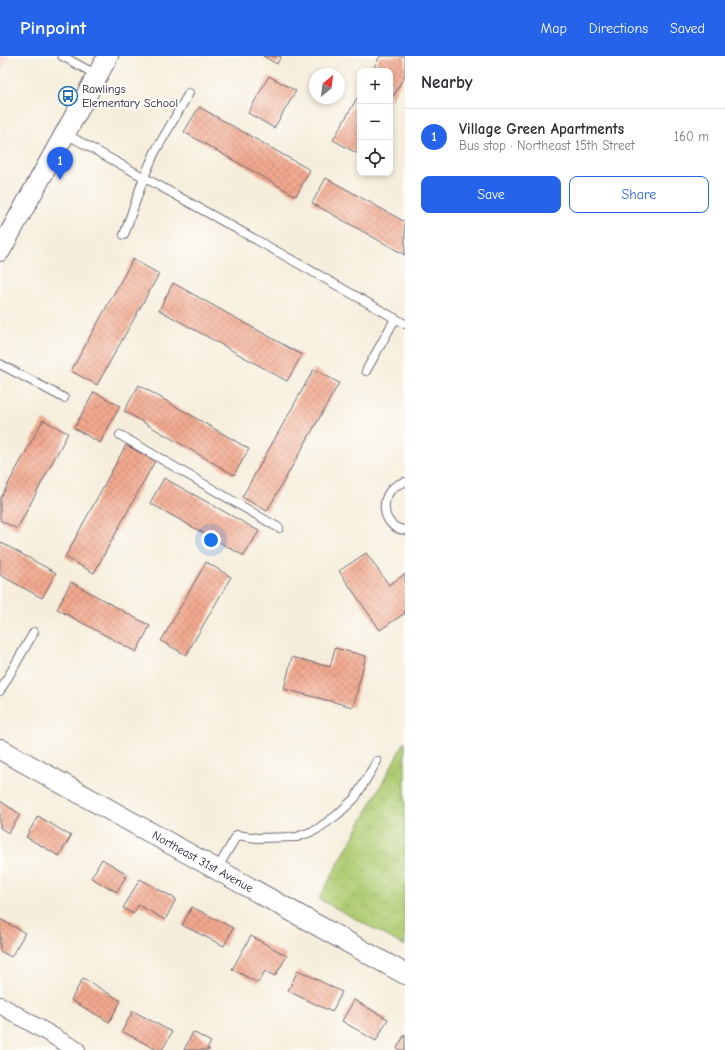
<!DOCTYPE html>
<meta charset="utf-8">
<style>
body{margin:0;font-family:"Comic Neue",sans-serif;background:#f7f7f7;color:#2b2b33}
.controls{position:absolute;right:12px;top:12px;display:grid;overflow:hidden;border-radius:8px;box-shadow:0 2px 6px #0003}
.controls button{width:36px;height:36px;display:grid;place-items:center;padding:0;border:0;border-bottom:1px solid #e1e1e2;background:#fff;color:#2b2b33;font:20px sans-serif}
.compass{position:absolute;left:309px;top:12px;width:36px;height:36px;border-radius:50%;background:#fff;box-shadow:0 2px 6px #0003;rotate:29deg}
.you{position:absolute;left:211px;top:484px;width:14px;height:14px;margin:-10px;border:3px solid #fff;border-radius:50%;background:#1a73e8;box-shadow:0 0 0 6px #1a73e833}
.badge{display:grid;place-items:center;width:26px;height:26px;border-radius:50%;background:#2563eb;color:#fff;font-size:13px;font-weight:700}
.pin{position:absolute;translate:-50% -33px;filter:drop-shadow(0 1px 2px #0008)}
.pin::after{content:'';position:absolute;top:21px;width:14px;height:12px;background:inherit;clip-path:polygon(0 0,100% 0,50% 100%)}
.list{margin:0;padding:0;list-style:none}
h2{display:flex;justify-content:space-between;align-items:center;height:52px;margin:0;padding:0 16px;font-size:17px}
h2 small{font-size:13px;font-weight:400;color:#7c7c81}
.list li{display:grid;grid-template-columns:26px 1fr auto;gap:12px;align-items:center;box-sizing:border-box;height:56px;padding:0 16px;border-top:1px solid #e1e1e2}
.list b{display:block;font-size:15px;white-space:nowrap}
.list p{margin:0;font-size:13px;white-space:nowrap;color:#7c7c81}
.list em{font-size:13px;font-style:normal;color:#7c7c81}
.actions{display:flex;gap:8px;padding:12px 16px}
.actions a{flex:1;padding:9px 0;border:1px solid #2563eb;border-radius:8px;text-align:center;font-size:14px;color:#2563eb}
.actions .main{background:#2563eb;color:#fff}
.icon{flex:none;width:22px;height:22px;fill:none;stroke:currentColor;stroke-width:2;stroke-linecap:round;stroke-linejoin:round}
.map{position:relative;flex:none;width:405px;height:994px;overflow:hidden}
header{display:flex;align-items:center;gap:24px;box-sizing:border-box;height:56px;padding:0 20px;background:#2563eb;color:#fff}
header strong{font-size:19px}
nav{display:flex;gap:22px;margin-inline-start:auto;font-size:14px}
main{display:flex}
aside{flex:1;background:#fff}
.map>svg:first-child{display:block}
</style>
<header>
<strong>Pinpoint</strong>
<nav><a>Map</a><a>Directions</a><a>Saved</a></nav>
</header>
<main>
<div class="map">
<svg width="405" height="994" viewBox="0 0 405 994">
<defs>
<pattern id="park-crowns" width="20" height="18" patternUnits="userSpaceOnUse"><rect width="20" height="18" fill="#afcc72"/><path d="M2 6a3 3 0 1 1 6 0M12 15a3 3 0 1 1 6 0" fill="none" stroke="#96af64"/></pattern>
<pattern id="building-cross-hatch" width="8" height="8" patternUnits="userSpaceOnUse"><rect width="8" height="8" fill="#f1a88e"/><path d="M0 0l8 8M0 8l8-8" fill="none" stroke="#ce907b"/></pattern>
</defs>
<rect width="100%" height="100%" fill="#fdfcf7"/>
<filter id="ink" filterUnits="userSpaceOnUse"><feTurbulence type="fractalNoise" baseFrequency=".025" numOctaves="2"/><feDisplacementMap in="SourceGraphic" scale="8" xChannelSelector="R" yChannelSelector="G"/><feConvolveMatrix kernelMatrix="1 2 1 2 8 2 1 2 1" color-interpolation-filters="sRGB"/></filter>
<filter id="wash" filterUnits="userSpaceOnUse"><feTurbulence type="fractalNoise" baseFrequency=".012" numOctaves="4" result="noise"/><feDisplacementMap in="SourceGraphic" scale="16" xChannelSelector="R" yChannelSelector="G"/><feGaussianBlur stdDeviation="0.9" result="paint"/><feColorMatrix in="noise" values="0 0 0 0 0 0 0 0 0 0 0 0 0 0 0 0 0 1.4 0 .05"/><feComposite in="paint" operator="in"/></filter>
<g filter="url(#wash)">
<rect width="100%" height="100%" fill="#f6eedc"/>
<polygon fill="#f7cfd4" points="0,0 9,0 0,16"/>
<polygon fill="url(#park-crowns)" stroke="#687756" points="405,685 405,890 319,843"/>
<g id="blocks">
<g fill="url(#building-cross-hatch)">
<polygon points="263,0 281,0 277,8"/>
<polygon points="380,0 405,0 405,19 390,46 390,15 372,15"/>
<polygon points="269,20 296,35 274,72 248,57"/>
<polygon points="360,37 360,99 333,84"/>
<polygon points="199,51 310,114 296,140 184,76"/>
<polygon points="326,122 405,166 405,199 312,147"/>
<polygon points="133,203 159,218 97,329 71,315"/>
<polygon points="173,227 302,299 287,325 159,254"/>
<polygon points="314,313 339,327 267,455 242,441"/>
<polygon points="139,329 249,393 234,419 124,355"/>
<polygon points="94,336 120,350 100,387 74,372"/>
<polygon points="43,364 68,377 17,473 0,464 0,443"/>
<polygon points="126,389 155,405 94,517 65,501"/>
<polygon points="164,422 259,475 244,500 150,447"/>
<polygon points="0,486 56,517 42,542 0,519"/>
<polygon points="366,497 389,529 405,518 405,557 380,574 339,515"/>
<polygon points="206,506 231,521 186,599 161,585"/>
<polygon points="71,526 150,570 136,596 57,553"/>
<polygon points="335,592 366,600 353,651 284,633 292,601 330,611"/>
<polygon points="0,745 20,758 9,777 0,772"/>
<polygon points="38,760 71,780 59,800 26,781"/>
<polygon points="102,803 127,818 117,836 91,822"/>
<polygon points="140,823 176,843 165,864 139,849 133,858 123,852"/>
<polygon points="192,851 233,872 224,890 182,869"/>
<polygon points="0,863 25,877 11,901 0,895"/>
<polygon points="251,880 287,900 275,920 265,915 258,927 232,913"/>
<polygon points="298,914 342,936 332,956 288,935"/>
<polygon points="83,922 121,945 109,966 71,944"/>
<polygon points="354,944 388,963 376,985 342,965"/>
<polygon points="133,955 172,976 162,994 157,994 122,975"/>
<polygon points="193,976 211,986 207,993 210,994 184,994"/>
<polygon points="405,978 405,994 400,994 397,992"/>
</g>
</g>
</g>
<g filter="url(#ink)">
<use href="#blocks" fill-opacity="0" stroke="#6c6973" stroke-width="1"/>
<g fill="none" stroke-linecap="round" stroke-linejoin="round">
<defs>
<g id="service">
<polyline points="62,0 97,19"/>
<polyline points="66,78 278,196 405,268"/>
<polyline points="124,179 144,121 155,96 189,37"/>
<polyline points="0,308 64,342"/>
<polyline points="366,315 395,263"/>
<polyline points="120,379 279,472"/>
<path d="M405 426C377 432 379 472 405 474"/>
<polyline points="0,635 34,576"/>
<polyline points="217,813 237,779 257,782 297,781 316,774 337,759 355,742 377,705"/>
</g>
<polyline id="minor" points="0,949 77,994"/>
<g id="tertiary">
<polyline points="0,195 108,0"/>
<path id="s1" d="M0 693 405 918"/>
</g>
</defs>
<use href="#service" stroke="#6c6973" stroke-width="10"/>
<use href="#minor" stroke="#6c6973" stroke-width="18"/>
<use href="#tertiary" stroke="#6c6973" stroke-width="22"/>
<use href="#service" stroke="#fff" stroke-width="8"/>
<use href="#minor" stroke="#fff" stroke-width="16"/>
<use href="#tertiary" stroke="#fff" stroke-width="20"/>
</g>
</g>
<defs>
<symbol id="bus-ring" viewBox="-11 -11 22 22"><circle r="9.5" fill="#fdfcf7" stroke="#1f6fb2" stroke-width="1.5"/><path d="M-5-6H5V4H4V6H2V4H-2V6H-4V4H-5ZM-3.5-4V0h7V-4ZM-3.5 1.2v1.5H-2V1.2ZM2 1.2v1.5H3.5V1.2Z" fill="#1f6fb2"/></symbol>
</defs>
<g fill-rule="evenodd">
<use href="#bus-ring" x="57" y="29" width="22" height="22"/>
</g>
<g text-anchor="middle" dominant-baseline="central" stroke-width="4" stroke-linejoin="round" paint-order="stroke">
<g font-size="12" fill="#22223b" stroke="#fdfcf7" text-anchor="start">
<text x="82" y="33">Rawlings<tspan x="82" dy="14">Elementary School</tspan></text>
</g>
<g font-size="12" fill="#22223b" stroke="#fdfcf7">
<text stroke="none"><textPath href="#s1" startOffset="232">Northeast 31st Avenue</textPath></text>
</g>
</g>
</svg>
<div class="controls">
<button>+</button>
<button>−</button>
<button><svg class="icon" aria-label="locate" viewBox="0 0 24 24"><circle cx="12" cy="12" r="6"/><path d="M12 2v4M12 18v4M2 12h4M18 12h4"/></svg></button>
</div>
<svg class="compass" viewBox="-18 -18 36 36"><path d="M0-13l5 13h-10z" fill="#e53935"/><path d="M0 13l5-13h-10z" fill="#7c7c81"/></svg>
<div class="you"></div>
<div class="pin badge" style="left:60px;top:124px">1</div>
</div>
<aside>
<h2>Nearby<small></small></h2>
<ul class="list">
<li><span class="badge">1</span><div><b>Village Green Apartments</b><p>Bus stop · Northeast 15th Street</p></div><em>160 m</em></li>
</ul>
<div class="actions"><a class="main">Save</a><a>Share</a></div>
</aside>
</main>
